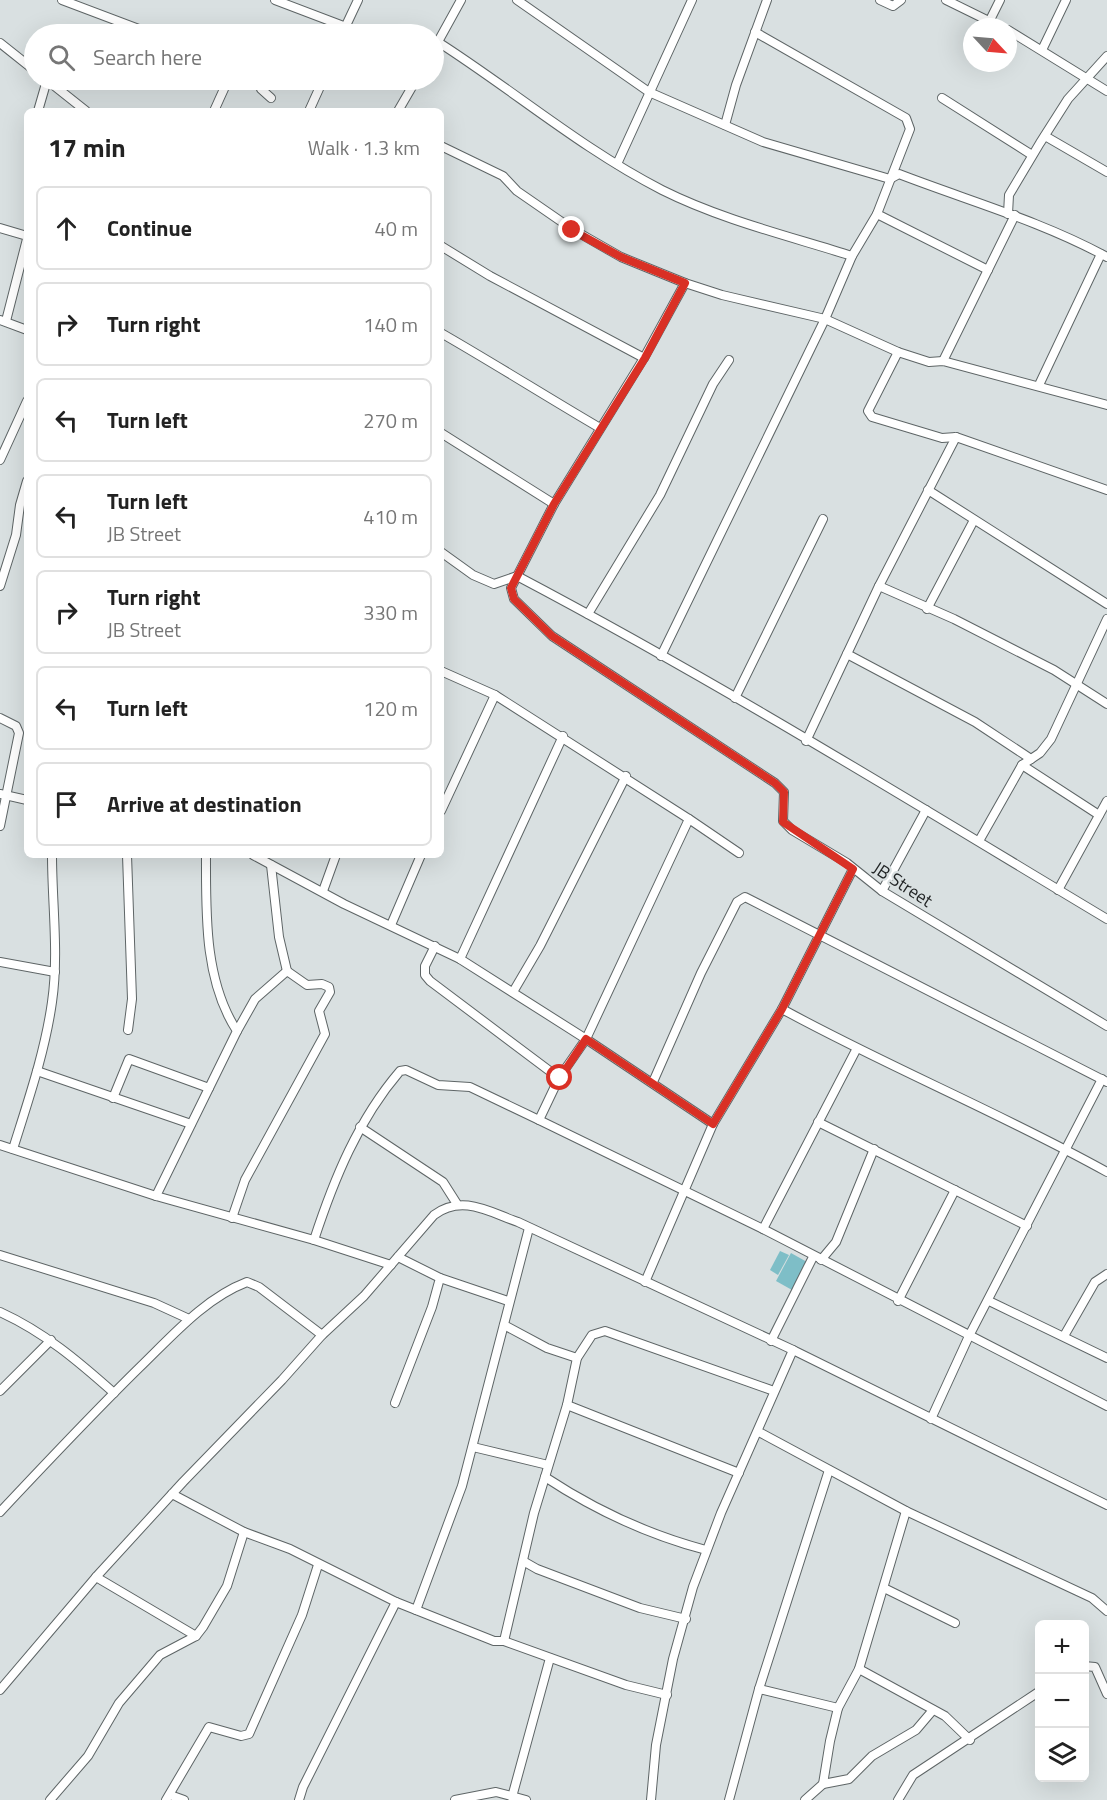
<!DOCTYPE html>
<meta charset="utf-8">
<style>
body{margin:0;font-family:"Titillium Web",sans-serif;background:#f2f2f2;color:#222}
.controls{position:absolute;right:18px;bottom:18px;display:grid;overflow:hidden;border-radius:9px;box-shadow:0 6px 24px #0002}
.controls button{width:54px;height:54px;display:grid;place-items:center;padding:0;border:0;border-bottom:2px solid #e0e0e0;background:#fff;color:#222;font:30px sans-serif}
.compass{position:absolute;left:963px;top:18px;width:54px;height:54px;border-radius:50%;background:#fff;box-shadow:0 6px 24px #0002;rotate:116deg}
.stop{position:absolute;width:18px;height:18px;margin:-14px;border:4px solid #d93025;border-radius:50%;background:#fff}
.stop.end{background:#d93025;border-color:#fff;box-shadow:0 2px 6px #0008}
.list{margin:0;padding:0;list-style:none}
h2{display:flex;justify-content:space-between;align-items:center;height:78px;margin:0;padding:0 24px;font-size:26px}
h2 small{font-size:20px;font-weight:400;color:#767676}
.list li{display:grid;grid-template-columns:39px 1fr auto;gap:18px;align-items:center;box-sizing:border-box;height:84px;margin:0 12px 12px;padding:0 12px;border:2px solid #e0e0e0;border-radius:9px}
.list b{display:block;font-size:22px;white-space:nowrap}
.list p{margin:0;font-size:20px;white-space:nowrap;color:#767676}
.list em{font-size:20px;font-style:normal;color:#767676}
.icon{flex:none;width:33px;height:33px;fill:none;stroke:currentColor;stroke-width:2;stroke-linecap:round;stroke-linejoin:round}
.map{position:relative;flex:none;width:1107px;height:1800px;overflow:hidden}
.search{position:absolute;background:#fff;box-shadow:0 6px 24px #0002;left:24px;top:24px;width:420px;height:66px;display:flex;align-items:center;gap:15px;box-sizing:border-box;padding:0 21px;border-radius:33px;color:#767676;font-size:22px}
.panel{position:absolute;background:#fff;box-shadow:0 6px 24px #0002;left:24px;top:108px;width:420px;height:750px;border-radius:9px}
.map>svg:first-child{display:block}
</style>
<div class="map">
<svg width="1107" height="1800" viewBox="0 0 1107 1800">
<rect width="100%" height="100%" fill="#d9e0e1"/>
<g fill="#7ebec7">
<polygon points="780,1251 789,1255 778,1275 770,1270"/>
<polygon points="791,1253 807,1262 792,1290 776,1281"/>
</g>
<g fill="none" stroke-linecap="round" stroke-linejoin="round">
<defs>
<g id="minor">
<polyline points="62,0 152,34"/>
<polyline points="275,0 346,27"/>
<path d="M517 0 649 92 763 142 890 179 899 174C969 201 1041 221 1107 257"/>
<polyline points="880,0 893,6 901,0"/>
<polyline points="946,0 1001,27"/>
<polyline points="989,22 1000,0"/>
<polyline points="1008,30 1107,91"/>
<polyline points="342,34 358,0"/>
<path d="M438 42C513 90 582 149 662 190 722 220 789 236 852 256"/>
<polyline points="0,43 34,70"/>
<polyline points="434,49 461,0"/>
<polyline points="1042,50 1066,0"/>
<polyline points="47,80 86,111"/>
<polyline points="257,80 261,89 271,98"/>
<polyline points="942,98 1032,155"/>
<polyline points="38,111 47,80"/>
<polyline points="214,111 228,80"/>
<polyline points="309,111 323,80"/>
<polyline points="398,111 416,80"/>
<polyline points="725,125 736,85 767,0"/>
<polyline points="1045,136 1107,172"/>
<polyline points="441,146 503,176 517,191 572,229 621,257 685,283 722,295 825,319 898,352 929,362 943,361 1107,405"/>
<polyline points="617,164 692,0"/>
<polyline points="877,214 988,270"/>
<polyline points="1008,214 1009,195 1040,143 1068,99 1107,56"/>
<polyline points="0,228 27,236"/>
<polyline points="441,246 490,276 644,358"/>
<polyline points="685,283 644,358 554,504 511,588 514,599 552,636 775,783 784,792 783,821 792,830 847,863 882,891 1107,1026"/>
<polyline points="0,320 27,330"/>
<polyline points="6,321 27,239"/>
<path d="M441 333C495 364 547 397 600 428"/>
<polyline points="898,352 868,411 872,417 942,438 956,437 1107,490"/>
<polyline points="943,361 1015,215"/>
<polyline points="1039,385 1101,254"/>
<polyline points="441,433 554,504"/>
<polyline points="0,460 27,401"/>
<polyline points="928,490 1107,604"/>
<path d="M441 552 473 575 494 584 517 576C718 682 912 802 1107 919"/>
<polyline points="0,586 16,535 20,505 27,481"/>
<polyline points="879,586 954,619 1054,670 1107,704"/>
<polyline points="927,609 974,520"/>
<polyline points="588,614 660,495 713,384 729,360"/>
<polyline points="847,654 975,722 1031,759"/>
<polyline points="661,656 825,319 852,256 877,214 910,129 906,118 755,32"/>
<polyline points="441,671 495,695 689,819 586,1039 559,1078 539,1120"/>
<polyline points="735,698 823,519"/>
<polyline points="0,718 16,726 19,733 0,826"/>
<polyline points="806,741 879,586 956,437"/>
<polyline points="1022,765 1099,815"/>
<polyline points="0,794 27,800"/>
<polyline points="441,811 495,695"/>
<polyline points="689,819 739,853"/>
<polyline points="979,841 1022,765 1040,753 1051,739 1107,619"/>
<polyline points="127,855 132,999 128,1030"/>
<polyline points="253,855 344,904 460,959 586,1039 713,1124"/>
<polyline points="271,865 279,937 287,971"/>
<polyline points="1058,890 1107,801"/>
<polyline points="323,891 336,855"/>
<polyline points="882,891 926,810"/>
<polyline points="391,925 421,855"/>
<polyline points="435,946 425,966 425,975 430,981 559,1078"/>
<polyline points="460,959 563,736"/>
<polyline points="0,962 55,972"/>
<polyline points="513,992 540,946 626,776"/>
<path d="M782 1009C888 1067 1001 1113 1107 1172"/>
<polyline points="37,1071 191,1124"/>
<polyline points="653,1082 701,973 737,902 745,897 1107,1082"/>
<polyline points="113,1098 129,1059 209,1088"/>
<polyline points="818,1122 1027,1226"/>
<polyline points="360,1127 443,1182 457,1204"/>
<polyline points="0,1145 156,1196 314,1240 391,1265"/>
<path d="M13 1149C28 1101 45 1052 52 1002 59 954 52 904 52 855"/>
<path d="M156 1196 237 1031C204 981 206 913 206 855"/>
<polyline points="232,1218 245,1180 325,1034 319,1011 330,992 329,987 322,984 307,985 287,971 255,999 237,1031"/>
<polyline points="763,1229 856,1050"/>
<path d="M314 1240C334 1179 358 1120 400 1071L406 1070 438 1085 470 1087 539 1120 763 1229 1107 1406"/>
<polyline points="0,1255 154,1303 189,1319"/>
<polyline points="821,1260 836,1242 874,1149"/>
<polyline points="440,1278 508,1301"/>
<polyline points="645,1282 713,1124 782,1009 853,869"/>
<polyline points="898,1301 955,1190"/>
<polyline points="989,1301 1107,1358"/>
<path d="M0 1312C44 1332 78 1361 114 1393"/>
<polyline points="504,1325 547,1348 577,1358"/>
<polyline points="1064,1336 1095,1282 1107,1274"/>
<polyline points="771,1341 813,1257"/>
<polyline points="0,1391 51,1340"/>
<polyline points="395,1403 432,1307 440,1278 398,1257"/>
<polyline points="567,1405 739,1473"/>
<polyline points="931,1419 969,1336 1102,1079"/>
<polyline points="759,1432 906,1511 1092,1598 1107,1611"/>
<polyline points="473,1447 548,1465"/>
<path d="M545 1477C595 1510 649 1535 706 1550"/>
<polyline points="172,1494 244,1532 290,1549 396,1602 494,1641 504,1641 626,1685 667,1695"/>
<path d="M0 1512C46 1463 92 1414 140 1367 172 1336 205 1298 247 1282L259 1287 322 1335"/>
<polyline points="523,1561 537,1569 640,1608 686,1619"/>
<polyline points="96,1577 196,1636"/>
<polyline points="884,1588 955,1623"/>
<polyline points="416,1610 462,1486 529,1228"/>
<polyline points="504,1641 534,1513 567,1405 577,1358 592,1335 605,1331 774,1391"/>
<polyline points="1084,1666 1095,1667 1107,1694"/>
<polyline points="859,1669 945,1716 970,1740"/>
<polyline points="759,1689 838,1708"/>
<path d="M0 1690 96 1577 183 1482 282 1380 322 1335 364 1296 434 1215C462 1194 489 1212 518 1222L793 1350 1107 1505"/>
<polyline points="823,1784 849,1779 872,1756 916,1730 933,1710"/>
<polyline points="170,1795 184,1800"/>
<polyline points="512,1797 550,1658"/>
<polyline points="50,1800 88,1756 119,1703 160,1655 196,1636 203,1627 227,1586 244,1532"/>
<polyline points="166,1800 209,1727 241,1736 249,1734 302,1615 318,1565"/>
<polyline points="299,1800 303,1787 396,1602"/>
<polyline points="455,1800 496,1792 526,1800"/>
<polyline points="651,1800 656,1745 673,1659 693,1587 721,1513 793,1350"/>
<polyline points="729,1800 759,1689 829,1470"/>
<polyline points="805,1800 823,1784 830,1741 838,1708 859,1669 906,1511"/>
<polyline points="898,1800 913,1775 1040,1691"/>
</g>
</defs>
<use href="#minor" stroke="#5e6566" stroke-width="10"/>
<use href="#minor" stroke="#fff" stroke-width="8"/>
</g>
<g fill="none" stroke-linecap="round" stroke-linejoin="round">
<polyline stroke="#d93025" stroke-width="8" points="560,1078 586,1039 713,1124 782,1009 853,869 783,822 784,792 775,783 552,636 514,599 511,588 554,504 645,358 685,283 621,257 572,230"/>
</g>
<g text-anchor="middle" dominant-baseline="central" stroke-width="4.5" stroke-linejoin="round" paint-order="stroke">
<g font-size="18" fill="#1f2223" stroke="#d9e0e1">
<text transform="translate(903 884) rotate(33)">JB Street</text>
</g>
</g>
</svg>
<div class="controls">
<button>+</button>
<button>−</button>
<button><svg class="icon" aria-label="layers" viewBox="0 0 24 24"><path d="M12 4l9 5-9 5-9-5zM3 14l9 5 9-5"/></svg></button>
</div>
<svg class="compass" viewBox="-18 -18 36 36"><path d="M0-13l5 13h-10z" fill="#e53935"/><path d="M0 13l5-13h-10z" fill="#767676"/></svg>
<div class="stop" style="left:560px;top:1078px"></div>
<div class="stop end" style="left:572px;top:230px"></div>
<div class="search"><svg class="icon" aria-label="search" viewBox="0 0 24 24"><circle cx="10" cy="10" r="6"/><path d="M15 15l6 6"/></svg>Search here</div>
<section class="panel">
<h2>17 min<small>Walk · 1.3 km</small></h2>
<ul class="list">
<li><svg class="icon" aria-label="ahead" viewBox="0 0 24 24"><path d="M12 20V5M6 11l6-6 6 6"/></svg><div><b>Continue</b></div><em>40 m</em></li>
<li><svg class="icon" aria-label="right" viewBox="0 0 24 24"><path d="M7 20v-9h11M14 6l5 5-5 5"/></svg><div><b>Turn right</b></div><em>140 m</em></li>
<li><svg class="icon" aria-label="left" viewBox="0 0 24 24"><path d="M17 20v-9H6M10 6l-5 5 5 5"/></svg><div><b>Turn left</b></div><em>270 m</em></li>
<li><svg class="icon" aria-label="left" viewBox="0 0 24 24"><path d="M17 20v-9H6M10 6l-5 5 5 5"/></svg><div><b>Turn left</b><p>JB Street</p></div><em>410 m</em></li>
<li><svg class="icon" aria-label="right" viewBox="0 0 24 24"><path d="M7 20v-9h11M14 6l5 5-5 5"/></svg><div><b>Turn right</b><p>JB Street</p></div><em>330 m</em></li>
<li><svg class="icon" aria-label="left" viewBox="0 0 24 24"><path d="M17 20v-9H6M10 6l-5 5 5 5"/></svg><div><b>Turn left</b></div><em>120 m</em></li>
<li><svg class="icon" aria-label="arrive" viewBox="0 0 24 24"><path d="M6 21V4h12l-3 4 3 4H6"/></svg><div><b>Arrive at destination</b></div></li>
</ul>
</section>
</div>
